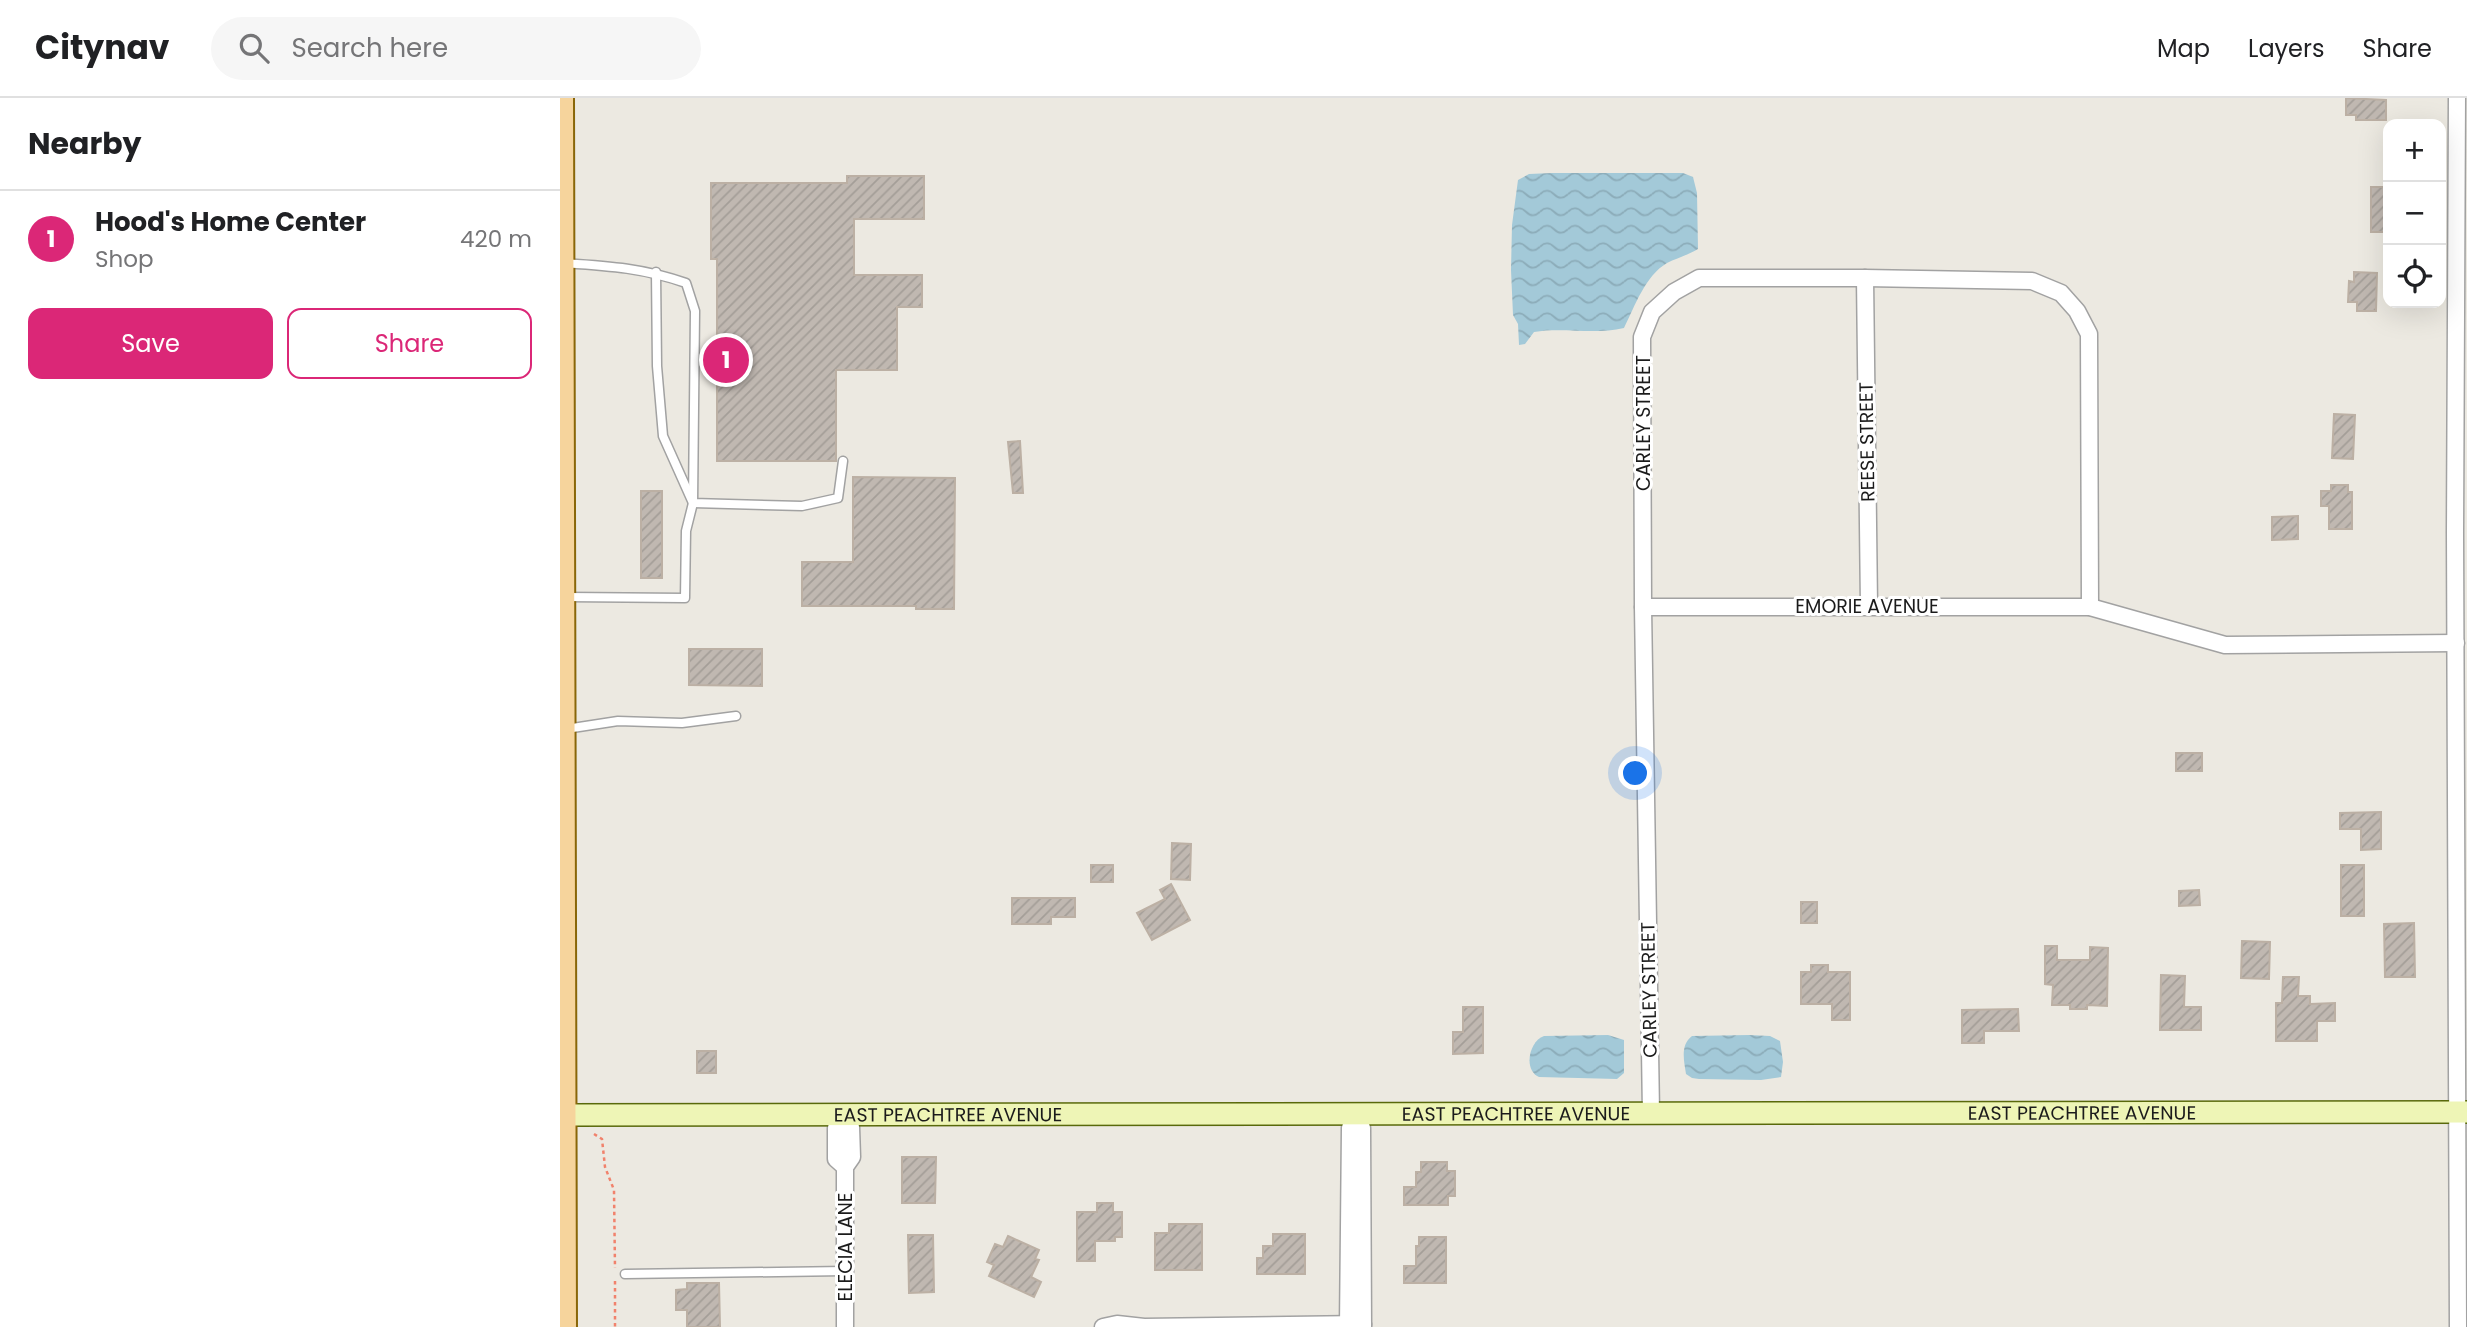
<!DOCTYPE html>
<meta charset="utf-8">
<style>
body{margin:0;font-family:Poppins,sans-serif;background:#f6f6f6;color:#202124}
.controls{position:absolute;right:21px;top:21px;display:grid;overflow:hidden;border-radius:14px;box-shadow:0 7px 28px #0002}
.controls button{width:63px;height:63px;display:grid;place-items:center;padding:0;border:0;border-bottom:2px solid #e0e0e0;background:#fff;color:#202124;font:35px sans-serif}
.you{position:absolute;left:1076px;top:676px;width:24px;height:24px;margin:-18px;border:5px solid #fff;border-radius:50%;background:#1a73e8;box-shadow:0 0 0 10px #1a73e833}
.badge{display:grid;place-items:center;width:46px;height:46px;border-radius:50%;background:#db2777;color:#fff;font-size:23px;font-weight:700}
.pin{position:absolute;translate:-50% -50%;border:4px solid #fff;box-shadow:0 2px 7px #0006}
.list{margin:0;padding:0;list-style:none}
h2{display:flex;justify-content:space-between;align-items:center;height:91px;margin:0;padding:0 28px;font-size:30px}
h2 small{font-size:23px;font-weight:400;color:#757577}
.list li{display:grid;grid-template-columns:46px 1fr auto;gap:21px;align-items:center;box-sizing:border-box;height:98px;padding:0 28px;border-top:2px solid #e0e0e0}
.list b{display:block;font-size:26px;white-space:nowrap}
.list p{margin:0;font-size:23px;white-space:nowrap;color:#757577}
.list em{font-size:23px;font-style:normal;color:#757577}
.actions{display:flex;gap:14px;padding:21px 28px}
.actions a{flex:1;padding:16px 0;border:2px solid #db2777;border-radius:14px;text-align:center;font-size:24px;color:#db2777}
.actions .main{background:#db2777;color:#fff}
.icon{flex:none;width:38px;height:38px;fill:none;stroke:currentColor;stroke-width:2;stroke-linecap:round;stroke-linejoin:round}
.map{position:relative;flex:none;width:1907px;height:1229px;overflow:hidden}
header{display:flex;align-items:center;gap:42px;box-sizing:border-box;height:98px;padding:0 35px;background:#fff;border-bottom:2px solid #e0e0e0}
header strong{font-size:33px}
nav{display:flex;gap:38px;margin-inline-start:auto;font-size:24px}
.search{width:490px;height:63px;background:#f6f6f6;display:flex;align-items:center;gap:18px;box-sizing:border-box;padding:0 24px;border-radius:38px;color:#757577;font-size:26px}
main{display:flex}
aside{flex:1;background:#fff}
.map>svg:first-child{display:block}
</style>
<header>
<strong>Citynav</strong>
<div class="search"><svg class="icon" aria-label="search" viewBox="0 0 24 24"><circle cx="10" cy="10" r="6"/><path d="M15 15l6 6"/></svg>Search here</div>
<nav><a>Map</a><a>Layers</a><a>Share</a></nav>
</header>
<main>
<aside>
<h2>Nearby<small></small></h2>
<ul class="list">
<li><span class="badge">1</span><div><b>Hood's Home Center</b><p>Shop</p></div><em>420 m</em></li>
</ul>
<div class="actions"><a class="main">Save</a><a>Share</a></div>
</aside>
<div class="map">
<svg width="1907" height="1229" viewBox="0 0 1907 1229">
<defs>
<pattern id="water-waves" width="16" height="10" patternUnits="userSpaceOnUse" patternTransform="scale(1.75)"><rect width="16" height="10" fill="#a3c9d8"/><path d="M0 5q4-4 8 0t8 0" fill="none" stroke="#8cacb9"/></pattern>
<pattern id="building-hatch" width="6" height="6" patternUnits="userSpaceOnUse" patternTransform="scale(1.75)"><rect width="6" height="6" fill="#c0b8b1"/><path d="M-1 1l2-2M0 6l6-6M5 7l2-2" fill="none" stroke="#a49e98"/></pattern>
</defs>
<rect width="100%" height="100%" fill="#ece9e1"/>
<g fill="url(#water-waves)">
<path d="M992 75H1123L1133 79 1137 95 1138 151C1128 157 1117 160 1107 165 1085 178 1075 208 1064 230 1034 237 1003 229 974 234L965 246 959 247 958 226 953 217 951 172 952 127 958 82 969 76Z"/>
<path d="M1048 937 1064 942V975L1057 981 979 979C963 972 969 943 984 938Z"/>
<path d="M1189 937 1210 938 1220 943 1223 964 1221 979 1201 982 1139 981 1132 980 1126 976C1124 963 1120 947 1132 938Z"/>
</g>
<g fill="url(#building-hatch)" stroke="#bcb0a4" stroke-width="2">
<polygon points="1786,0 1826,2 1826,22 1796,22 1796,17 1786,17"/>
<polygon points="287,78 364,78 364,121 294,121 294,177 362,177 362,209 337,209 337,272 276,272 276,363 157,363 157,161 151,161 151,85 287,85"/>
<rect x="1811" y="89" width="17" height="45"/>
<polygon points="1794,174 1817,175 1816,213 1797,213 1797,204 1788,204 1789,183 1794,184"/>
<polygon points="1774,316 1795,317 1793,361 1772,360"/>
<polygon points="460,343 463,395 453,395 448,344"/>
<polygon points="293,379 395,380 394,511 356,511 356,508 242,508 242,464 293,464"/>
<polygon points="1771,387 1788,387 1788,394 1792,394 1792,431 1769,431 1769,408 1761,408 1761,393 1771,393"/>
<rect x="81" y="393" width="21" height="87"/>
<polygon points="1738,418 1738,441 1712,442 1712,419"/>
<polygon points="129,551 202,551 202,588 129,587"/>
<rect x="1616" y="655" width="26" height="18"/>
<polygon points="1821,714 1821,751 1801,752 1801,731 1780,731 1780,715"/>
<polygon points="612,745 631,746 630,782 611,781"/>
<rect x="531" y="767" width="22" height="17"/>
<rect x="1781" y="767" width="23" height="51"/>
<polygon points="611,786 630,822 592,842 577,815 605,801 600,792"/>
<polygon points="1639,792 1640,807 1619,808 1619,793"/>
<polygon points="452,800 515,800 515,819 491,819 491,826 452,826"/>
<rect x="1241" y="804" width="16" height="21"/>
<polygon points="1854,825 1855,879 1825,879 1824,826"/>
<polygon points="1682,843 1710,844 1709,881 1681,880"/>
<polygon points="1485,848 1497,848 1497,862 1530,862 1530,849 1548,850 1547,908 1527,907 1527,911 1510,911 1510,907 1492,907 1493,887 1485,886"/>
<polygon points="1251,867 1268,867 1268,874 1290,874 1290,922 1272,922 1272,906 1241,906 1241,874 1251,874"/>
<polygon points="1601,877 1625,878 1624,909 1641,909 1641,932 1600,932"/>
<polygon points="1723,879 1739,879 1738,898 1750,898 1750,906 1775,905 1775,923 1757,923 1757,943 1716,943 1716,905 1722,905"/>
<polygon points="903,909 923,909 923,955 893,956 893,934 903,934"/>
<polygon points="1458,911 1459,933 1424,933 1424,945 1402,945 1402,912"/>
<rect x="137" y="953" width="19" height="22"/>
<polygon points="342,1059 376,1059 375,1105 342,1105"/>
<polygon points="861,1064 887,1064 887,1073 895,1073 895,1098 888,1098 888,1107 844,1107 844,1089 856,1089 856,1074 861,1074"/>
<polygon points="537,1105 553,1105 553,1114 562,1114 562,1139 555,1139 555,1143 535,1143 535,1163 517,1163 517,1114 537,1114"/>
<polygon points="609,1126 642,1126 642,1172 595,1172 595,1135 609,1135"/>
<polygon points="713,1136 745,1136 745,1176 697,1176 697,1160 703,1160 703,1148 713,1148"/>
<polygon points="348,1137 373,1137 374,1194 349,1195"/>
<polygon points="448,1138 479,1152 475,1161 479,1162 471,1179 481,1184 474,1199 429,1178 434,1167 427,1164 435,1146 443,1149"/>
<polygon points="859,1139 886,1139 886,1185 844,1185 844,1168 856,1168 856,1148 859,1148"/>
<polygon points="127,1185 159,1185 160,1229 127,1229 127,1212 116,1212 116,1192 127,1191"/>
</g>
<g fill="none" stroke-linecap="round" stroke-linejoin="round">
<defs>
<g id="lane">
<path d="M4 165C49 168 83 170 126 185L135 213 133 405 126 433 125 500 6 499"/>
<polyline points="96,174 97,268 103,338 133,405 242,408 278,400 283,363"/>
<polyline points="6,631 58,623 122,625 176,618"/>
<polyline points="65,1176 285,1173"/>
</g>
<g id="street">
<polyline points="1897,0 1895,435 1898,1229"/>
<polyline points="1305,180 1309,508"/>
<polyline points="1083,509 1530,509 1665,547 1896,545"/>
<polyline points="795,1015 802,1030 803,1229"/>
<polyline points="1091,1015 1083,509 1082,239 1092,214 1114,194 1139,180 1305,180 1472,183 1501,195 1517,213 1529,236 1530,509"/>
<polyline points="285,1069 276,1061 276,1030 284,1017 291,1029 292,1059 285,1069 285,1229"/>
<polyline points="543,1229 557,1226 584,1229 803,1226"/>
<polyline points="788,1229 790,1030 795,1015"/>
</g>
<g id="secondary">
<path id="s1" d="M0 1017 1907 1014"/>
</g>
<polyline id="primary" points="1,0 4,1229"/>
</defs>
<use href="#lane" stroke="#a2a2a2" stroke-width="11"/>
<use href="#street" stroke="#a2a2a2" stroke-width="19"/>
<use href="#secondary" stroke="#59690b" stroke-width="24"/>
<use href="#primary" stroke="#896608" stroke-width="28"/>
<g stroke="#f1826c" stroke-width="2.5" stroke-dasharray="3.5 3.5" stroke-linecap="butt">
<polyline points="34,1036 42,1041 45,1069 54,1092 55,1170"/>
<polyline points="55,1183 55,1229"/>
</g>
<use href="#lane" stroke="#fff" stroke-width="8"/>
<use href="#street" stroke="#fff" stroke-width="16"/>
<use href="#secondary" stroke="#eef5b6" stroke-width="21"/>
<use href="#primary" stroke="#f6d49c" stroke-width="24"/>
</g>
<g text-anchor="middle" dominant-baseline="central" stroke-width="6" stroke-linejoin="round" paint-order="stroke">
<g font-size="19" fill="#1b1b1b" stroke="#fff">
<text transform="translate(1083 325) rotate(-90)">CARLEY STREET</text>
<text transform="translate(1307 344) rotate(-91)">REESE STREET</text>
<text x="1307" y="508">EMORIE AVENUE</text>
<text transform="translate(1089 892) rotate(-91)">CARLEY STREET</text>
<text stroke="none"><textPath href="#s1" startOffset="1522">EAST PEACHTREE AVENUE</textPath></text>
<text stroke="none"><textPath href="#s1" startOffset="956">EAST PEACHTREE AVENUE</textPath></text>
<text stroke="none"><textPath href="#s1" startOffset="388">EAST PEACHTREE AVENUE</textPath></text>
<text transform="translate(285 1149) rotate(-90)">ELECIA LANE</text>
</g>
</g>
</svg>
<div class="controls">
<button>+</button>
<button>−</button>
<button><svg class="icon" aria-label="locate" viewBox="0 0 24 24"><circle cx="12" cy="12" r="6"/><path d="M12 2v4M12 18v4M2 12h4M18 12h4"/></svg></button>
</div>
<div class="you"></div>
<div class="pin badge" style="left:166px;top:262px">1</div>
</div>
</main>
